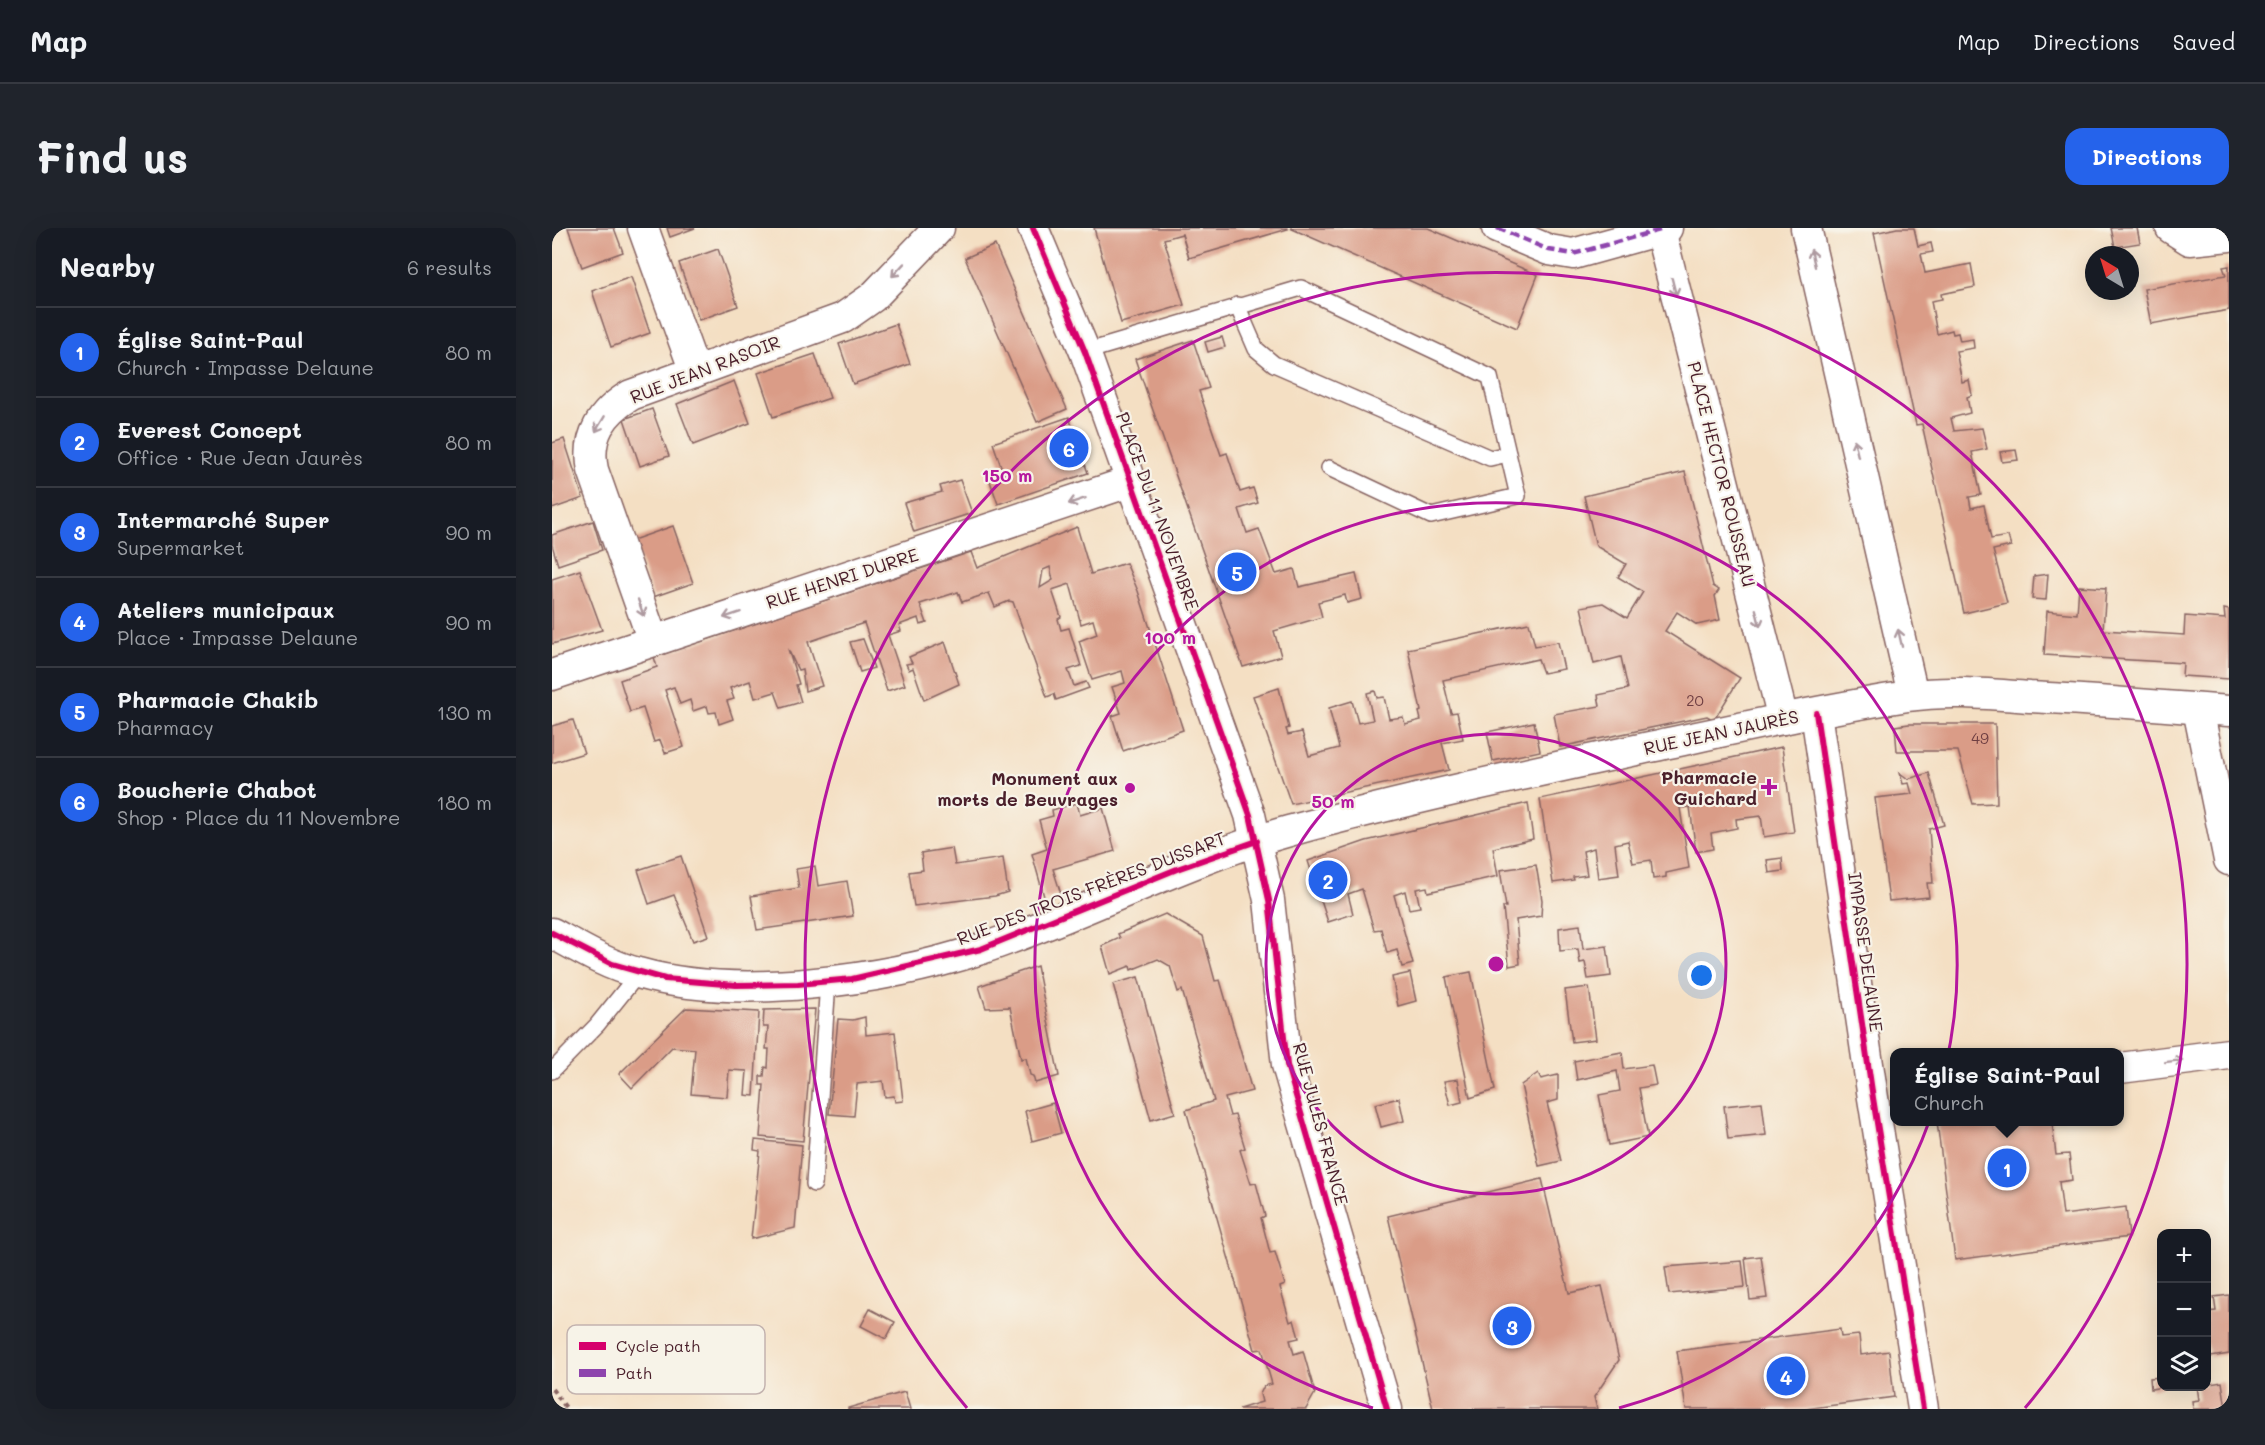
<!DOCTYPE html>
<meta charset="utf-8">
<style>
body{margin:0;font-family:Mali,sans-serif;background:#20242c;color:#f1f3f6}
.controls{position:absolute;right:18px;bottom:18px;display:grid;overflow:hidden;border-radius:12px;box-shadow:0 6px 24px #0002}
.controls button{width:54px;height:54px;display:grid;place-items:center;padding:0;border:0;border-bottom:2px solid #363941;background:#171b24;color:#f1f3f6;font:30px sans-serif}
.compass{position:absolute;left:1533px;top:18px;width:54px;height:54px;border-radius:50%;background:#171b24;box-shadow:0 6px 24px #0002;rotate:322deg}
.you{position:absolute;left:1150px;top:748px;width:21px;height:21px;margin:-15px;border:4px solid #fff;border-radius:50%;background:#1a73e8;box-shadow:0 0 0 9px #1a73e833}
.badge{display:grid;place-items:center;width:39px;height:39px;border-radius:50%;background:#2563eb;color:#fff;font-size:20px;font-weight:700}
.pin{position:absolute;translate:-50% -50%;border:3px solid #fff;box-shadow:0 2px 6px #0006}
.popup{position:absolute;left:1338px;top:820px;width:234px;height:78px;box-sizing:border-box;display:grid;place-content:center;border-radius:12px;background:#171b24;filter:drop-shadow(0 2px 4px #0005);font-size:20px;white-space:nowrap;color:#9ea1a6}
.popup b{font-size:22px;color:#f1f3f6}
.popup::after{content:'';position:absolute;left:50%;top:100%;margin-left:-12px;border:12px solid transparent;border-top-color:#171b24}
.list{margin:0;padding:0;list-style:none}
h2{display:flex;justify-content:space-between;align-items:center;height:78px;margin:0;padding:0 24px;font-size:26px}
h2 small{font-size:20px;font-weight:400;color:#9ea1a6}
.list li{display:grid;grid-template-columns:39px 1fr auto;gap:18px;align-items:center;box-sizing:border-box;height:90px;padding:0 24px;border-top:2px solid #363941}
.list b{display:block;font-size:22px;white-space:nowrap}
.list p{margin:0;font-size:20px;white-space:nowrap;color:#9ea1a6}
.list em{font-size:20px;font-style:normal;color:#9ea1a6}
.icon{flex:none;width:33px;height:33px;fill:none;stroke:currentColor;stroke-width:2;stroke-linecap:round;stroke-linejoin:round}
.map{position:relative;flex:none;width:1677px;height:1181px;overflow:hidden;border-radius:18px}
header{display:flex;align-items:center;gap:36px;box-sizing:border-box;height:84px;padding:0 30px;background:#171b24;border-bottom:2px solid #363941}
header strong{font-size:28px}
nav{display:flex;gap:33px;margin-inline-start:auto;font-size:21px}
.intro{display:flex;align-items:center;justify-content:space-between;box-sizing:border-box;height:144px;padding:0 36px}
h1{margin:0;font-size:42px}
.button{padding:15px 27px;border-radius:18px;background:#2563eb;color:#fff;font-size:21px;font-weight:700}
main{display:flex;gap:36px;padding:0 36px}
aside{flex:1;background:#171b24;border-radius:18px;box-shadow:0 6px 24px #0002}
.map>svg:first-child{display:block}
</style>
<header>
<strong>Map</strong>
<nav><a>Map</a><a>Directions</a><a>Saved</a></nav>
</header>
<div class="intro"><h1>Find us</h1><a class="button">Directions</a></div>
<main>
<aside>
<h2>Nearby<small>6 results</small></h2>
<ul class="list">
<li><span class="badge">1</span><div><b>Église Saint-Paul</b><p>Church · Impasse Delaune</p></div><em>80 m</em></li>
<li><span class="badge">2</span><div><b>Everest Concept</b><p>Office · Rue Jean Jaurès</p></div><em>80 m</em></li>
<li><span class="badge">3</span><div><b>Intermarché Super</b><p>Supermarket</p></div><em>90 m</em></li>
<li><span class="badge">4</span><div><b>Ateliers municipaux</b><p>Place · Impasse Delaune</p></div><em>90 m</em></li>
<li><span class="badge">5</span><div><b>Pharmacie Chakib</b><p>Pharmacy</p></div><em>130 m</em></li>
<li><span class="badge">6</span><div><b>Boucherie Chabot</b><p>Shop · Place du 11 Novembre</p></div><em>180 m</em></li>
</ul>
</aside>
<div class="map">
<svg width="1677" height="1181" viewBox="0 0 1677 1181">
<rect width="100%" height="100%" fill="#f7f3e8"/>
<filter id="ink" filterUnits="userSpaceOnUse"><feTurbulence type="fractalNoise" baseFrequency=".0167" numOctaves="2"/><feDisplacementMap in="SourceGraphic" scale="12" xChannelSelector="R" yChannelSelector="G"/><feConvolveMatrix kernelMatrix="1 2 1 2 8 2 1 2 1" color-interpolation-filters="sRGB"/></filter>
<filter id="wash" filterUnits="userSpaceOnUse"><feTurbulence type="fractalNoise" baseFrequency=".008" numOctaves="4" result="noise"/><feDisplacementMap in="SourceGraphic" scale="24" xChannelSelector="R" yChannelSelector="G"/><feGaussianBlur stdDeviation="1.35" result="paint"/><feColorMatrix in="noise" values="0 0 0 0 0 0 0 0 0 0 0 0 0 0 0 0 0 1.4 0 .05"/><feComposite in="paint" operator="in"/></filter>
<g filter="url(#wash)">
<rect width="100%" height="100%" fill="#f4dfc3"/>
<g id="blocks">
<g fill="#da9c87" fill-rule="evenodd">
<polygon points="16,0 62,0 71,24 30,39"/>
<polygon points="115,0 143,0 118,9"/>
<polygon points="542,0 735,0 736,1 637,30 630,6 612,11 632,77 569,95"/>
<polygon points="738,0 876,0 986,47 965,100"/>
<polygon points="1345,0 1362,0 1366,18 1379,15 1381,24 1369,26 1373,45 1419,36 1423,59 1389,66 1390,71 1379,73 1385,106 1400,102 1401,106 1406,105 1408,113 1421,111 1422,120 1404,123 1410,154 1417,152 1420,167 1415,169 1418,185 1399,190 1402,203 1430,200 1435,221 1420,224 1429,267 1417,269 1419,280 1432,277 1439,311 1456,308 1459,318 1441,322 1455,375 1412,385 1370,196 1364,197 1322,5"/>
<polygon points="1559,0 1585,0 1588,15 1563,19"/>
<polygon points="443,17 515,181 485,194 413,30"/>
<polygon points="166,21 186,78 147,92 127,35"/>
<polygon points="1677,38 1677,82 1599,96 1592,61 1674,47 1671,39"/>
<polygon points="79,49 98,105 59,119 40,63"/>
<polygon points="344,96 358,136 301,156 287,116"/>
<polygon points="670,109 673,119 656,124 653,114"/>
<polygon points="641,112 657,160 647,163 669,227 675,225 688,264 701,260 706,275 687,281 695,305 707,301 724,346 742,341 747,359 804,346 810,371 795,375 793,367 766,374 770,389 722,403 729,428 691,439 583,131"/>
<polygon points="263,126 278,170 221,189 206,145"/>
<polygon points="182,153 198,195 141,217 125,176"/>
<polygon points="100,181 117,228 88,238 72,191"/>
<polygon points="517,189 536,245 446,276 438,253 441,248 451,244 441,215"/>
<polygon points="12,211 31,270 0,281 0,215"/>
<polygon points="1464,222 1466,232 1450,234 1448,224"/>
<polygon points="1133,244 1161,358 1167,362 1163,368 1168,392 1145,397 1125,384 1113,403 1188,450 1162,492 1155,488 1008,519 1002,486 1048,478 1046,467 1076,461 1069,429 1042,436 1029,379 1051,375 1075,390 1091,364 1066,349 1074,336 1044,318 1032,268"/>
<polygon points="408,252 420,285 362,304 352,275 390,264 388,258"/>
<polygon points="41,293 50,322 6,337 0,317 0,307"/>
<polygon points="121,298 141,355 101,369 81,312"/>
<path d="M525 299 539 346 574 335 586 363 631 502 571 523 560 488 569 485 560 459 573 455 570 443 540 452 527 413 545 406 541 392 529 396 518 356 500 362 509 389 506 391 509 402 517 400 529 438 516 442 522 458 534 454 537 460 504 472 502 466 495 469 461 374 457 373 443 379 437 365 410 374 406 364 368 376 375 395 368 397 366 390 347 397 349 403 336 407 353 457 335 463 312 395 256 414 270 458 253 463 250 441 246 442 236 421 247 456 244 457 249 474 229 480 223 464 203 470 198 453 178 460 182 471 175 473 181 491 167 496 164 484 157 485 155 478 141 483 138 472 128 476 122 459 113 462 132 519 113 525 108 512 102 514 91 480 78 484 68 452 105 439 102 429 419 324 425 340ZM498 339 501 352 488 360 491 342Z"/>
<polygon points="28,342 50,402 0,416 0,351"/>
<polygon points="1496,346 1494,372 1480,371 1482,348"/>
<polygon points="1527,358 1554,360 1551,402 1632,407 1633,388 1673,391 1672,381 1677,382 1677,451 1630,448 1631,435 1492,427 1495,383 1525,386"/>
<polygon points="977,395 983,418 1006,414 1012,441 991,445 986,431 891,452 899,485 905,484 911,511 890,515 897,542 739,576 701,468 727,460 737,500 734,501 736,507 750,504 757,528 787,520 777,480 800,473 806,495 821,492 815,465 823,463 825,470 832,469 837,491 851,489 853,496 869,492 867,484 869,483 856,421"/>
<polygon points="311,411 322,440 308,444 298,414"/>
<polygon points="393,414 407,456 372,472 361,440 357,442 354,436 360,435 357,429"/>
<polygon points="21,492 32,525 0,535 0,498"/>
<polygon points="982,494 988,523 941,533 935,504"/>
<polygon points="1357,496 1443,496 1445,575 1421,576 1406,523 1345,523 1343,498"/>
<polygon points="1230,519 1242,604 1212,609 1209,588 1184,591 1185,600 1159,605 1161,621 1144,624 1138,579 1128,580 1137,640 1114,645 1114,649 1101,651 1099,632 1081,635 1076,613 1063,616 1067,647 1046,650 1042,620 1031,623 1035,647 1021,649 1022,652 1001,655 988,571"/>
<polygon points="1348,545 1356,551 1377,545 1392,597 1377,601 1381,655 1375,655 1377,669 1337,673 1323,570 1360,566 1357,555 1351,556"/>
<polygon points="525,575 528,587 551,580 563,623 501,641 509,666 493,672 480,626 495,621 487,592 501,588 500,582"/>
<polygon points="976,575 981,611 941,620 946,648 876,664 875,659 864,661 868,679 857,681 853,663 842,667 861,736 850,739 845,722 835,725 829,701 822,702 810,661 796,666 801,686 776,694 756,633 814,613"/>
<polygon points="400,620 403,637 451,630 456,664 443,668 362,678 357,644 371,642 369,625"/>
<polygon points="129,628 156,708 141,713 122,667 97,676 86,642"/>
<polygon points="1230,630 1231,643 1217,645 1215,632"/>
<polygon points="984,637 990,672 989,688 964,692 968,736 957,738 951,679 954,679 948,642"/>
<polygon points="263,638 266,658 295,653 301,688 205,702 199,668 247,660 244,641"/>
<polygon points="613,686 651,708 663,753 668,752 700,863 673,870 678,888 683,887 693,920 688,922 699,956 704,955 713,988 709,990 718,1025 723,1024 733,1057 728,1059 738,1094 742,1092 747,1110 738,1112 742,1126 751,1123 763,1165 754,1181 687,1181 710,1174 708,1166 712,1158 720,1156 710,1121 703,1122 634,882 662,873 630,762 626,764 618,738 606,731 579,742 578,738 558,746 550,718 568,710 566,706"/>
<polygon points="1028,697 1031,721 1055,718 1059,748 1036,751 1033,734 1028,735 1026,721 1008,723 1007,700"/>
<polygon points="485,738 507,848 483,855 481,848 478,847 474,830 469,831 458,779 434,780 427,758"/>
<polygon points="919,744 943,862 918,870 894,749"/>
<polygon points="858,745 864,773 846,778 840,749"/>
<polygon points="586,749 623,885 599,892 561,756"/>
<polygon points="1037,759 1044,811 1020,814 1013,762"/>
<polygon points="134,780 207,784 202,868 193,867 195,843 177,842 175,869 139,866 143,821 120,819 80,860 67,846"/>
<polygon points="263,781 251,913 208,909 212,857 208,857 208,848 212,848 213,839 216,840 217,821 214,821 216,799 211,799 212,782"/>
<polygon points="313,789 314,807 343,804 351,873 343,874 342,868 333,869 331,853 305,856 302,888 277,886 286,791 301,792"/>
<polygon points="1070,824 1072,841 1100,837 1104,857 1087,860 1096,909 1057,917 1047,867 1068,863 1065,843 1025,852 1022,833"/>
<polygon points="986,845 989,851 1006,847 1006,872 995,875 1009,933 987,938 969,857"/>
<polygon points="906,851 910,874 898,877 892,853"/>
<polygon points="847,870 852,893 829,899 823,876"/>
<polygon points="1210,874 1214,907 1176,911 1172,878"/>
<polygon points="501,875 509,905 480,913 473,883"/>
<polygon points="1385,894 1500,894 1504,927 1517,926 1520,952 1507,954 1511,987 1574,979 1577,1009 1403,1032"/>
<polygon points="203,912 250,917 243,1000 199,1011 208,923 202,922"/>
<polygon points="990,951 1017,1065 1050,1058 1067,1132 1042,1169 1045,1181 881,1181 836,988"/>
<polygon points="1209,1028 1215,1070 1198,1072 1193,1030"/>
<polygon points="1190,1033 1193,1059 1117,1066 1113,1039"/>
<polygon points="1677,1067 1677,1126 1659,1129 1654,1114 1654,1084 1664,1083 1662,1069"/>
<polygon points="318,1081 343,1094 334,1111 309,1098"/>
<polygon points="1288,1101 1289,1109 1307,1107 1309,1127 1337,1123 1342,1169 1253,1181 1134,1181 1125,1123"/>
<polygon points="1610,1149 1610,1159 1599,1161 1598,1150"/>
<polygon points="1670,1154 1674,1181 1641,1181 1640,1173 1647,1172 1645,1158"/>
<polygon points="353,1164 358,1181 296,1181 296,1180"/>
</g>
</g>
</g>
<g filter="url(#ink)">
<use href="#blocks" fill-opacity="0" stroke="#866260" stroke-width="1.5"/>
<g fill="none" stroke-linecap="round" stroke-linejoin="round">
<defs>
<g id="lane">
<polyline points="685,77 704,121 722,136 938,230 956,226"/>
<polyline points="533,124 749,60 938,149 966,268 879,288 777,240"/>
<polyline points="0,843 45,797 86,746"/>
<polyline points="262,956 276,754"/>
</g>
<g id="street">
<polyline points="91,0 143,144"/>
<polyline points="481,0 533,124 698,587 717,672 735,837 835,1181"/>
<polyline points="945,0 997,22 1021,26 1115,0"/>
<polyline points="1254,0 1361,467"/>
<polyline points="1619,0 1638,12 1677,8"/>
<polyline points="1108,2 1231,491"/>
<path d="M101 413 41 242C34 208 50 184 79 167L291 90 321 69 387 0"/>
<polyline points="0,447 580,253"/>
<polyline points="1646,481 1677,632"/>
<polyline points="1264,485 1321,870 1371,1181"/>
<path d="M0 705C27 720 55 737 86 745 185 773 332 753 429 721 533 686 630 633 737 603 852 572 968 547 1084 522 1174 503 1265 482 1356 468 1396 462 1438 466 1478 469 1544 472 1611 478 1677 483"/>
<polyline points="1568,840 1677,826"/>
</g>
</defs>
<use href="#lane" stroke="#866260" stroke-width="18"/>
<use href="#street" stroke="#866260" stroke-width="33"/>
<polyline stroke="#866260" stroke-width="4" stroke-dasharray="4.5 4.5" stroke-linecap="butt" points="0,1161 15,1181"/>
<use href="#lane" stroke="#fff" stroke-width="15"/>
<use href="#street" stroke="#fff" stroke-width="30"/>
<polyline stroke="#8e44ad" stroke-width="4.5" stroke-dasharray="9 4.5" stroke-linecap="butt" points="945,0 997,22 1021,26 1108,2"/>
<defs>
<g id="cycleway">
<polyline points="481,0 533,124 698,587 717,672 735,837 835,1181"/>
<polyline points="1264,485 1321,870 1371,1181"/>
<polyline points="0,705 60,736 113,751 184,757 246,756 300,751 429,721 625,641 705,613"/>
</g>
</defs>
<use href="#cycleway" stroke="#f7f3e8" stroke-width="10"/>
<use href="#cycleway" stroke="#d6006c" stroke-width="6"/>
</g>
<defs><path id="oneway-shaft" d="M-6 0H5M1.5-3L5.5 0L1.5 3" fill="none" stroke-width="1.6" stroke-linecap="round" stroke-linejoin="round" transform="scale(1.5)"/></defs>
<g stroke="#ae9aa0">
<use href="#oneway-shaft" transform="translate(1261 30) rotate(-103)"/>
<use href="#oneway-shaft" transform="translate(346 42) rotate(133)"/>
<use href="#oneway-shaft" transform="translate(1122 59) rotate(76)"/>
<use href="#oneway-shaft" transform="translate(48 196) rotate(121)"/>
<use href="#oneway-shaft" transform="translate(1304 220) rotate(-103)"/>
<use href="#oneway-shaft" transform="translate(525 273) rotate(162)"/>
<use href="#oneway-shaft" transform="translate(89 380) rotate(71)"/>
<use href="#oneway-shaft" transform="translate(180 387) rotate(162)"/>
<use href="#oneway-shaft" transform="translate(1206 390) rotate(76)"/>
<use href="#oneway-shaft" transform="translate(1348 410) rotate(-103)"/>
<use href="#oneway-shaft" transform="translate(1622 833) rotate(-7)"/>
</g>
</g>
<g fill="none" stroke="#b5179e" stroke-width="3">
<circle cx="944" cy="736" r="230"/>
<path d="M821 1180A461 461 0 1 1 1067 1180"/>
<path d="M415 1180A691 691 0 1 1 1473 1180"/>
</g>
<g fill="#b5179e" stroke="#f7f3e8" stroke-width="2">
<path d="M1214 550h6v6h6v6h-6v6h-6v-6h-6v-6h6z"/>
<circle cx="578" cy="560" r="6"/>
</g>
<g text-anchor="middle" dominant-baseline="central" stroke-width="4.5" stroke-linejoin="round" paint-order="stroke">
<g font-size="15" fill="#6e3e42">
<text x="1143" y="472">20</text>
<text x="1428" y="510">49</text>
</g>
<g font-size="18" fill="#4a1f2b" stroke="#f7f3e8">
<text transform="translate(153 141) rotate(-21)">RUE JEAN RASOIR</text>
<text transform="translate(1170 246) rotate(76)">PLACE HECTOR ROUSSEAU</text>
<text transform="translate(606 283) rotate(70)">PLACE DU 11 NOVEMBRE</text>
<text transform="translate(290 350) rotate(-18)">RUE HENRI DURRE</text>
<text transform="translate(1169 504) rotate(-12)">RUE JEAN JAURÈS</text>
<text transform="translate(539 660) rotate(-21)">RUE DES TROIS FRÈRES DUSSART</text>
<text transform="translate(1314 724) rotate(82)">IMPASSE DELAUNE</text>
<text transform="translate(769 896) rotate(75)">RUE JULES FRANCE</text>
</g>
<g font-size="18" font-weight="bold" fill="#4a1f2b" stroke="#f7f3e8" text-anchor="end">
<text x="1205" y="549">Pharmacie<tspan x="1205" dy="21">Guichard</tspan></text>
<text x="566" y="550">Monument aux<tspan x="566" dy="21">morts de Beuvrages</tspan></text>
</g>
</g>
<rect x="15" y="1097" width="198" height="69" rx="9" fill="#f7f3e8" stroke="#c3b3af" stroke-width="1.5"/>
<rect x="27" y="1114" width="27" height="8" fill="#d6006c"/>
<rect x="27" y="1141" width="27" height="8" fill="#8e44ad"/>
<g font-size="16" fill="#4a1f2b">
<text x="64" y="1124">Cycle path</text>
<text x="64" y="1151">Path</text>
</g>
<circle cx="944" cy="736" r="9" fill="#b5179e" stroke="#f7f3e8" stroke-width="3"/>
<g font-size="18" text-anchor="middle" font-weight="bold" fill="#b5179e" stroke="#f7f3e8" stroke-width="4.5" stroke-linejoin="round" paint-order="stroke">
<text x="455" y="254">150 m</text>
<text x="618" y="416">100 m</text>
<text x="781" y="580">50 m</text>
</g>
</svg>
<div class="controls">
<button>+</button>
<button>−</button>
<button><svg class="icon" aria-label="layers" viewBox="0 0 24 24"><path d="M12 4l9 5-9 5-9-5zM3 14l9 5 9-5"/></svg></button>
</div>
<svg class="compass" viewBox="-18 -18 36 36"><path d="M0-13l5 13h-10z" fill="#e53935"/><path d="M0 13l5-13h-10z" fill="#9ea1a6"/></svg>
<div class="you"></div>
<div class="pin badge" style="left:1455px;top:940px">1</div>
<div class="popup"><b>Église Saint-Paul</b>Church</div>
<div class="pin badge" style="left:776px;top:652px">2</div>
<div class="pin badge" style="left:960px;top:1098px">3</div>
<div class="pin badge" style="left:1234px;top:1148px">4</div>
<div class="pin badge" style="left:685px;top:344px">5</div>
<div class="pin badge" style="left:517px;top:220px">6</div>
</div>
</main>
